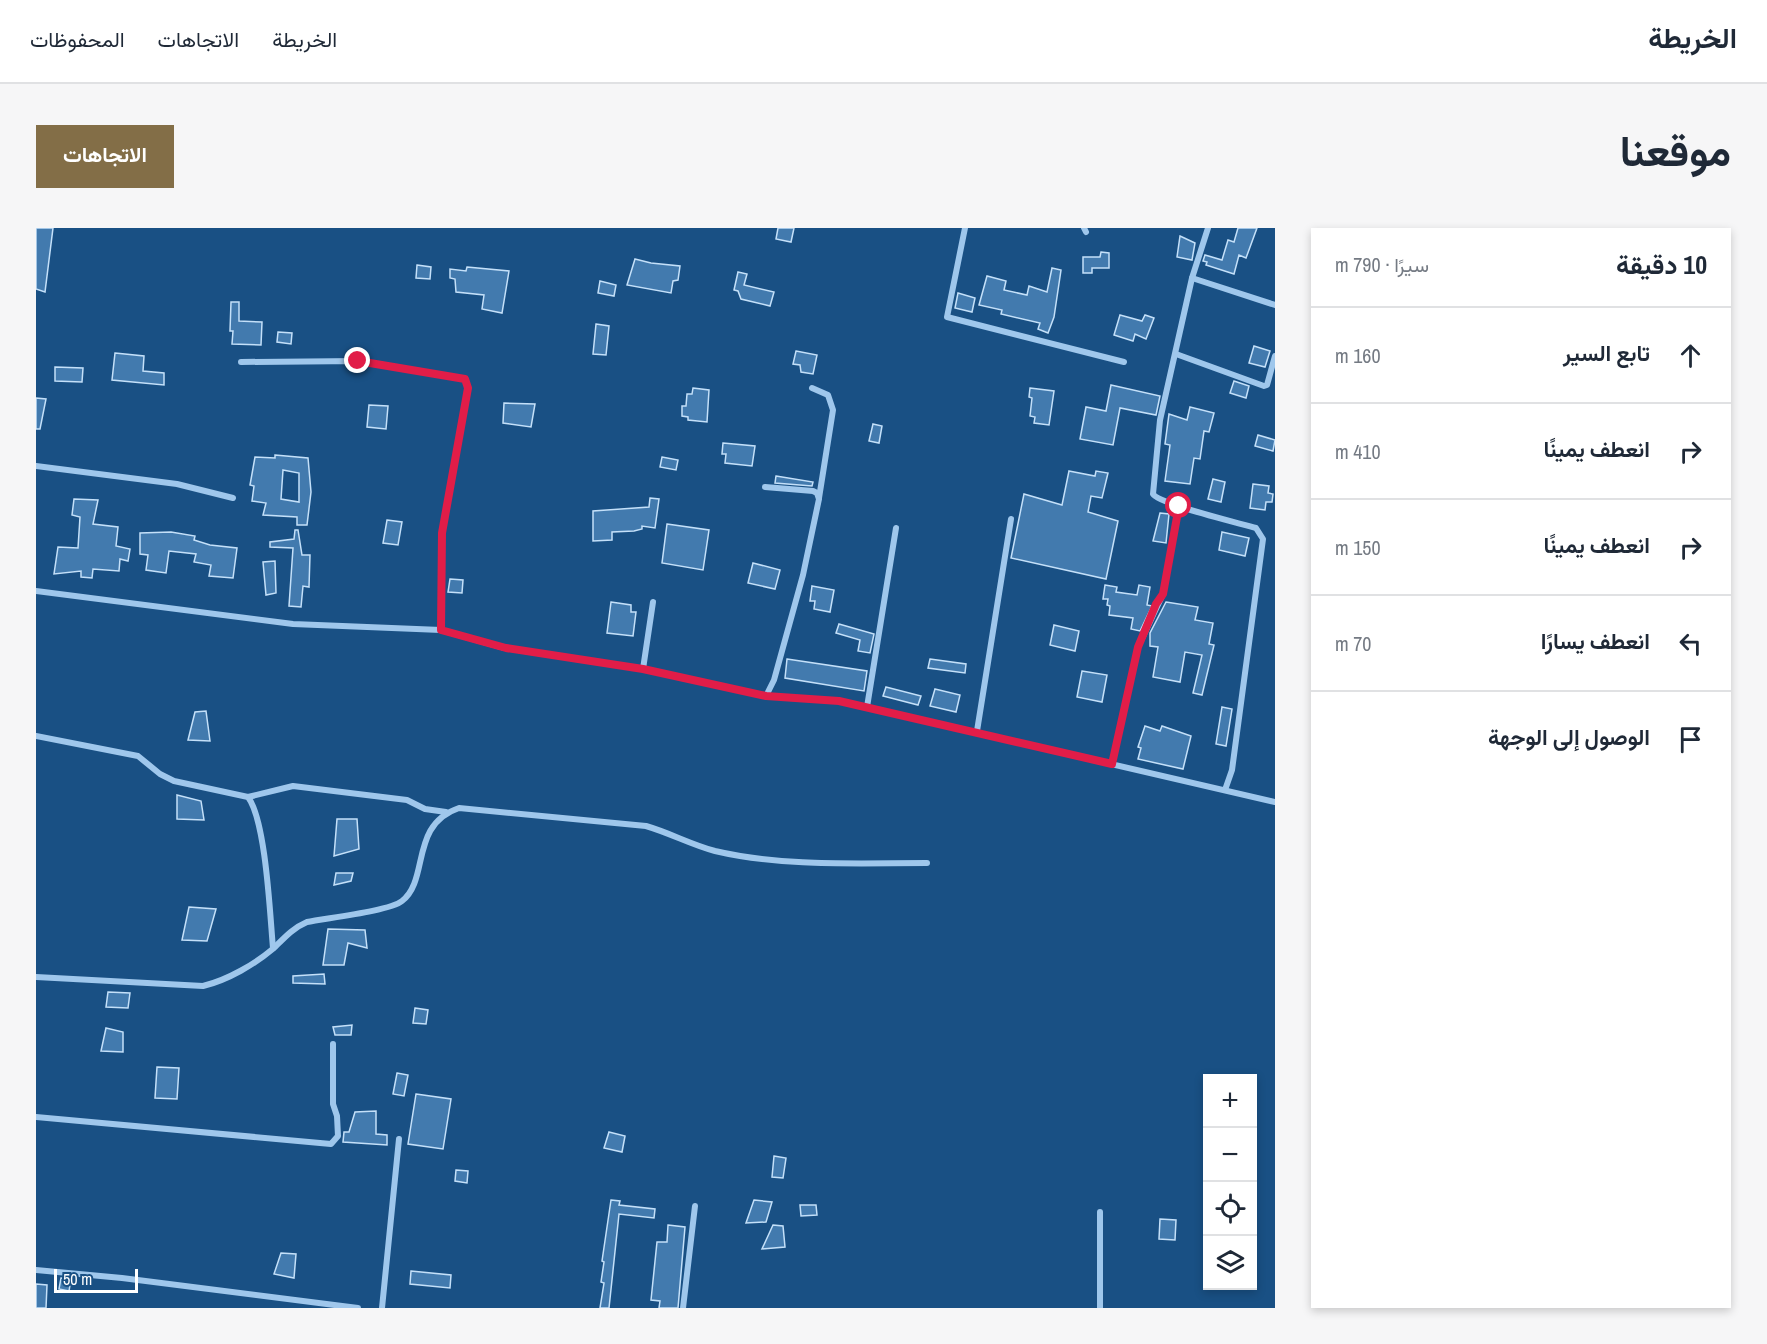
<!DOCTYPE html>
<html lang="ar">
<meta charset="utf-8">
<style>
body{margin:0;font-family:"Archivo Narrow",Vazirmatn,sans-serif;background:#f6f6f7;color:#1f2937;direction:rtl}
.controls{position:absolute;right:18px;bottom:18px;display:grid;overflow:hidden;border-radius:0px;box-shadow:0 3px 9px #0003}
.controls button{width:54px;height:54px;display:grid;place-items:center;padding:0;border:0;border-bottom:2px solid #e0e1e3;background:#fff;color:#1f2937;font:30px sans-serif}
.scale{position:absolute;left:18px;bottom:15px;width:84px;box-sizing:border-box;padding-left:6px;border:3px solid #fff;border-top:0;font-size:16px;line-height:21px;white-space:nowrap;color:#fff;-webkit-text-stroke:4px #195084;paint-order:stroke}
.stop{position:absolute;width:18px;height:18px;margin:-14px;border:4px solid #e11d48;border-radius:50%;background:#fff}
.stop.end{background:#e11d48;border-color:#fff;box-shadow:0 2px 6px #0008}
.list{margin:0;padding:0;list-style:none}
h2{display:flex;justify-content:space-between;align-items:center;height:78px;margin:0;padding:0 24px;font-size:26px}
h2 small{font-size:20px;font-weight:400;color:#747a83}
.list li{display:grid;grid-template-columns:39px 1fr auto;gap:18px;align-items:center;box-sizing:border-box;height:96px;padding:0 24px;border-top:2px solid #e0e1e3}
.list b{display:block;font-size:22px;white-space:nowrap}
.list em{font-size:20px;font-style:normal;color:#747a83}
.icon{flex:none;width:33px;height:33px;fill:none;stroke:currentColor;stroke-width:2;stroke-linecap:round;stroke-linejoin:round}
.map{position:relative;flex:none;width:1239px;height:1080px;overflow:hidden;direction:ltr;border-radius:0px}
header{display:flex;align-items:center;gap:36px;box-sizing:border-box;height:84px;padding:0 30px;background:#fff;border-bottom:2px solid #e0e1e3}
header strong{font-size:28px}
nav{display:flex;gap:33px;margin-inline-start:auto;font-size:21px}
.intro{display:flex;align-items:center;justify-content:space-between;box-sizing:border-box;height:144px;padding:0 36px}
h1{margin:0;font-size:42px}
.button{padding:15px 27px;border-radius:0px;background:#836e47;color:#fff;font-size:21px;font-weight:700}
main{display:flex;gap:36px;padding:0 36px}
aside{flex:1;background:#fff;border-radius:0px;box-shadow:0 3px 9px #0003}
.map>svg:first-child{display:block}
</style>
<header>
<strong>الخريطة</strong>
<nav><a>الخريطة</a><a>الاتجاهات</a><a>المحفوظات</a></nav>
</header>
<div class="intro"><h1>موقعنا</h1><a class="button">الاتجاهات</a></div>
<main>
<aside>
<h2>10 دقيقة<small>سيرًا · 790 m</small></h2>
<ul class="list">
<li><svg class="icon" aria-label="ahead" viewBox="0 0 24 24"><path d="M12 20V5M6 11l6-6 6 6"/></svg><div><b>تابع السير</b></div><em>160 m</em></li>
<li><svg class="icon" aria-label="right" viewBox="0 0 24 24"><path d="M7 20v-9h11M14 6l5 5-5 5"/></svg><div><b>انعطف يمينًا</b></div><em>410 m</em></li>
<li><svg class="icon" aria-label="right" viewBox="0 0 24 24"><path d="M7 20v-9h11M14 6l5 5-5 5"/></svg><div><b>انعطف يمينًا</b></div><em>150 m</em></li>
<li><svg class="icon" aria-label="left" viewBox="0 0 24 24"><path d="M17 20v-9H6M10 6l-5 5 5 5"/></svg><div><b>انعطف يسارًا</b></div><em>70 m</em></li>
<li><svg class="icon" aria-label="arrive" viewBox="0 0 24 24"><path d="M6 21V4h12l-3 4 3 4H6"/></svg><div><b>الوصول إلى الوجهة</b></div></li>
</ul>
</aside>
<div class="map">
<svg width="1239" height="1080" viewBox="0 0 1239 1080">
<rect width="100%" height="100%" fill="#195084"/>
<g fill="#427aae" stroke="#c4e0f9" stroke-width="1.5" fill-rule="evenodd">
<polygon points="0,0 17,0 9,64 0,61"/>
<polygon points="742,0 758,0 755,14 740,11"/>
<polygon points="1202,0 1221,0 1210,30 1203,27 1198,46 1170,37 1171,34 1167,33 1169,27 1186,32 1192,12 1198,14"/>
<polygon points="1144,8 1159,15 1156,32 1141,29"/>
<polygon points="1065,24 1073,25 1073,40 1056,40 1056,45 1047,45 1047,29 1064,29"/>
<polygon points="599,31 615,35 644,38 642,52 637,53 635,65 591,57"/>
<polygon points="381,37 395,39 394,51 380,50"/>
<polygon points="431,39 473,43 466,85 446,81 448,67 420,64 419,51 414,50 414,41 430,43"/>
<polygon points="1016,40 1025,42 1018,89 1012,105 1002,101 1004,95 965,86 966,82 943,77 951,48 970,53 968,62 991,67 993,58 1011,64"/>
<polygon points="702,44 711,46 708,57 738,64 734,78 705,71 702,63 698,62"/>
<polygon points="564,53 580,57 578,68 562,65"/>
<polygon points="922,65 939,70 936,84 919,80"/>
<polygon points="195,74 203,74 203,93 226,94 225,117 196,116 197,103 194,103"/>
<polygon points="1084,87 1106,93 1109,87 1118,90 1110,111 1099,106 1097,113 1078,107"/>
<polygon points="560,96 573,98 570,127 557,126"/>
<polygon points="242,104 256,105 255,116 241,114"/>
<polygon points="1218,118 1234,123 1229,139 1213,135"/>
<polygon points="760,123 781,127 777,146 765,144 764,137 757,136"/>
<polygon points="79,125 108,128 107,143 128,145 128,157 76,152"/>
<polygon points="19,139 47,140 46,154 19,153"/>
<polygon points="1198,153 1213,158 1210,170 1194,165"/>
<polygon points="1075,157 1124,168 1120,187 1084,180 1077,217 1044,211 1050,179 1070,183"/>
<polygon points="657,160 673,162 671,194 652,192 652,189 646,188 646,178 650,178 651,166 656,166"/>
<polygon points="994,160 1018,163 1013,197 998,195 999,189 994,188 996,170 993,169"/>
<polygon points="0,170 10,171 4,201 0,201"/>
<polygon points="468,175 499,176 495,199 467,195"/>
<polygon points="333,177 352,178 350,201 331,199"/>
<polygon points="1154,179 1178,185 1173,204 1168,203 1164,231 1158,230 1154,256 1129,253 1134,217 1129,216 1133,186 1151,192"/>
<polygon points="837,196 846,198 843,215 833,213"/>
<polygon points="1222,207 1239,212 1237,223 1219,218"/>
<polygon points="687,215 719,218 716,238 689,235 690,226 686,226"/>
<path d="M239 227 272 230 275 264 271 297H261V289L227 287 230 275 216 273 218 258 214 257 219 229 239 230ZM247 242 263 245V274L245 271Z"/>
<polygon points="626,229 642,232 640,242 624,239"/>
<polygon points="1033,243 1059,248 1060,243 1072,245 1066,270 1055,268 1052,284 1082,293 1070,351 975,330 988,266 1026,277"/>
<polygon points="740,248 777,254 776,258 739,255"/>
<polygon points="1177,251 1189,254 1185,274 1172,271"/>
<polygon points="1217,256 1233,258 1232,265 1237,266 1236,274 1230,274 1229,282 1214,280"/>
<polygon points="614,270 623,271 619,300 606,298 606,301 598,303 576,304 576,312 557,313 557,283 613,279"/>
<polygon points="38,271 62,272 57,296 82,299 80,318 94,321 92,333 84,331 83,343 57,341 56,350 45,349 45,343 18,346 22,319 42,320 44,289 36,287"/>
<polygon points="1124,285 1133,286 1130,315 1117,313"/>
<polygon points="351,292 366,294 362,317 347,315"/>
<polygon points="631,296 673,302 667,342 626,335"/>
<polygon points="259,302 262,302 266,327 274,327 273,359 267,358 265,379 253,378 257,320 234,319 234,314 258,311"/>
<polygon points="135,304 159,308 158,312 174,317 201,320 197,350 173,348 175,337 158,334 160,326 133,323 130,345 110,342 112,327 104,326 104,305"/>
<polygon points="1186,304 1213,310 1209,328 1183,322"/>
<polygon points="239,333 240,365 230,367 227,334"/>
<polygon points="717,335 744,342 739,361 712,355"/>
<polygon points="414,351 427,352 426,365 412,364"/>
<polygon points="1069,357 1081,359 1080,364 1101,367 1103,357 1114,359 1111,377 1116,378 1104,403 1095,401 1097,390 1073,387 1074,378 1071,377 1072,371 1067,371"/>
<polygon points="776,358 798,362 794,384 778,381 779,373 774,373"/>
<polygon points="575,374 595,377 595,384 600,384 597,408 571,405"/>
<polygon points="1130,374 1162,379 1159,392 1177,395 1173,416 1178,417 1166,467 1157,465 1166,427 1149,424 1144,454 1117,449 1122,419 1114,418 1114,405"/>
<polygon points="803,396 838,406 834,425 822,423 824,412 800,405"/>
<polygon points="1018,397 1043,403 1039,423 1014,417"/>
<polygon points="751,431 831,443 828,463 749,450"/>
<polygon points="894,431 930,436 929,445 892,440"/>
<polygon points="1046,443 1071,447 1066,474 1041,469"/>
<polygon points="850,459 885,468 882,477 847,468"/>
<polygon points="899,461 924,467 920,484 894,478"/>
<polygon points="1186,479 1196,481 1190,518 1180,516"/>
<polygon points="170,483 174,513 152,512 159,484"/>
<polygon points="1109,498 1124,503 1126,498 1155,508 1147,541 1102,531 1105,520 1102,519"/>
<polygon points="141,567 165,573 168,592 141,591"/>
<polygon points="301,591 321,591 323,621 298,628"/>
<polygon points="300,645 317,645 315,653 298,657"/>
<polygon points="153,679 180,681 171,713 146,712"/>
<polygon points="292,701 329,702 331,720 312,715 308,737 287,737"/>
<polygon points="288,746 289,756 257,755 257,748"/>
<polygon points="72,764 94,765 92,780 70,779"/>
<polygon points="379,780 392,782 390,796 377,795"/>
<polygon points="316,797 315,807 299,807 297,799"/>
<polygon points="70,800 87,804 87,824 65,823"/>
<polygon points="121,839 143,840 141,871 119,870"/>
<polygon points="361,845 372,847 368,868 357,866"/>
<polygon points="380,866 415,871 407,921 372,916"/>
<polygon points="340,883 340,906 351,907 351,917 307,914 308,904 313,904 319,884"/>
<polygon points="573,904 589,908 586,924 568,920"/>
<polygon points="738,928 750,930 747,950 736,949"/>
<polygon points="420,942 432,943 431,955 419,953"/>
<polygon points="575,972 584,973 583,977 619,981 618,990 583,986 573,1080 564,1080 568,1055 565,1054 568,1034 566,1033"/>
<polygon points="718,972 736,974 730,994 710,995"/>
<polygon points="764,977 780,977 781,987 765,988"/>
<polygon points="1124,991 1140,992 1139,1012 1123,1011"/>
<polygon points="632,997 649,999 642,1080 623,1080 624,1073 615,1072 621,1014 631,1014"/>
<polygon points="737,997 747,998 749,1019 726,1021"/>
<polygon points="245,1025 260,1026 258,1050 238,1046"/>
<polygon points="375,1043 415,1047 414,1060 374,1056"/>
<polygon points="25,1050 35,1051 33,1063 23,1061"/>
<polygon points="0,1056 11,1057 10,1080 0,1080"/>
</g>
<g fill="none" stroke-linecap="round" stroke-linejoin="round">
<g stroke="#9fc7ec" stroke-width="6">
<polyline points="929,0 911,89 1088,134"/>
<polyline points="1048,0 1050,4"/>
<path d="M1172 0 1156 50 1124 192 1117 266C1123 276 1203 295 1220 300L1227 311 1196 542 1189 562"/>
<polyline points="1156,50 1239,77"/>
<polyline points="1140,126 1228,158 1231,157 1239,128"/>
<polyline points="205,134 322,133 429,151 432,160 406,305 405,402"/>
<polyline points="776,160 792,167 797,182 783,270"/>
<polyline points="0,238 141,256 197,270"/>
<polyline points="729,259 777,263 781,265 783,271 767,347 738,452 730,468"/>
<polyline points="0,363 257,396 405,402 469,420 607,441 730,468 803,473 1239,574"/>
<polyline points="607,441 617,374"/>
<polyline points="831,479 860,300"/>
<polyline points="941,503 975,291"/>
<path d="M0 508 102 528 124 546 138 553 212 569C230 593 234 688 237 720"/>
<polyline points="1076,536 1102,419 1127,366 1143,278"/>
<polyline points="212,569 257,558 371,572 389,581 410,584"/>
<path d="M0 749 167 758C192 752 219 736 238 720 249 709 257 700 271 694 290 690 354 683 366 673 394 651 373 597 423 580L610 598C634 605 656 617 679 623 747 639 822 635 891 635"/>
<polyline points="0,889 295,916 302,908 301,888 297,876 297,816"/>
<polyline points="1064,984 1064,1080"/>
<polyline points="0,1042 86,1050 322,1080"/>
<polyline points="346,1080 363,911"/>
<polyline points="647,1080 659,978"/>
</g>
</g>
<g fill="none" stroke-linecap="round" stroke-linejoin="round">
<polyline stroke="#e11d48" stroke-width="8" points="322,133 429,151 432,160 406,305 405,402 470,420 607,441 730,468 803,473 1076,536 1102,419 1120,376 1127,366 1143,278"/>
</g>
</svg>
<div class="controls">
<button>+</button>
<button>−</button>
<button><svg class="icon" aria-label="locate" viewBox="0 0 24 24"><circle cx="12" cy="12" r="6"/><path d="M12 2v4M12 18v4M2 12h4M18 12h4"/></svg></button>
<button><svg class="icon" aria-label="layers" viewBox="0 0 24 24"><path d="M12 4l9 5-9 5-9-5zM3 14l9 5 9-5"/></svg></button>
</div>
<div class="scale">50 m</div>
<div class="stop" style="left:1143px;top:278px"></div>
<div class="stop end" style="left:322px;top:133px"></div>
</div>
</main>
